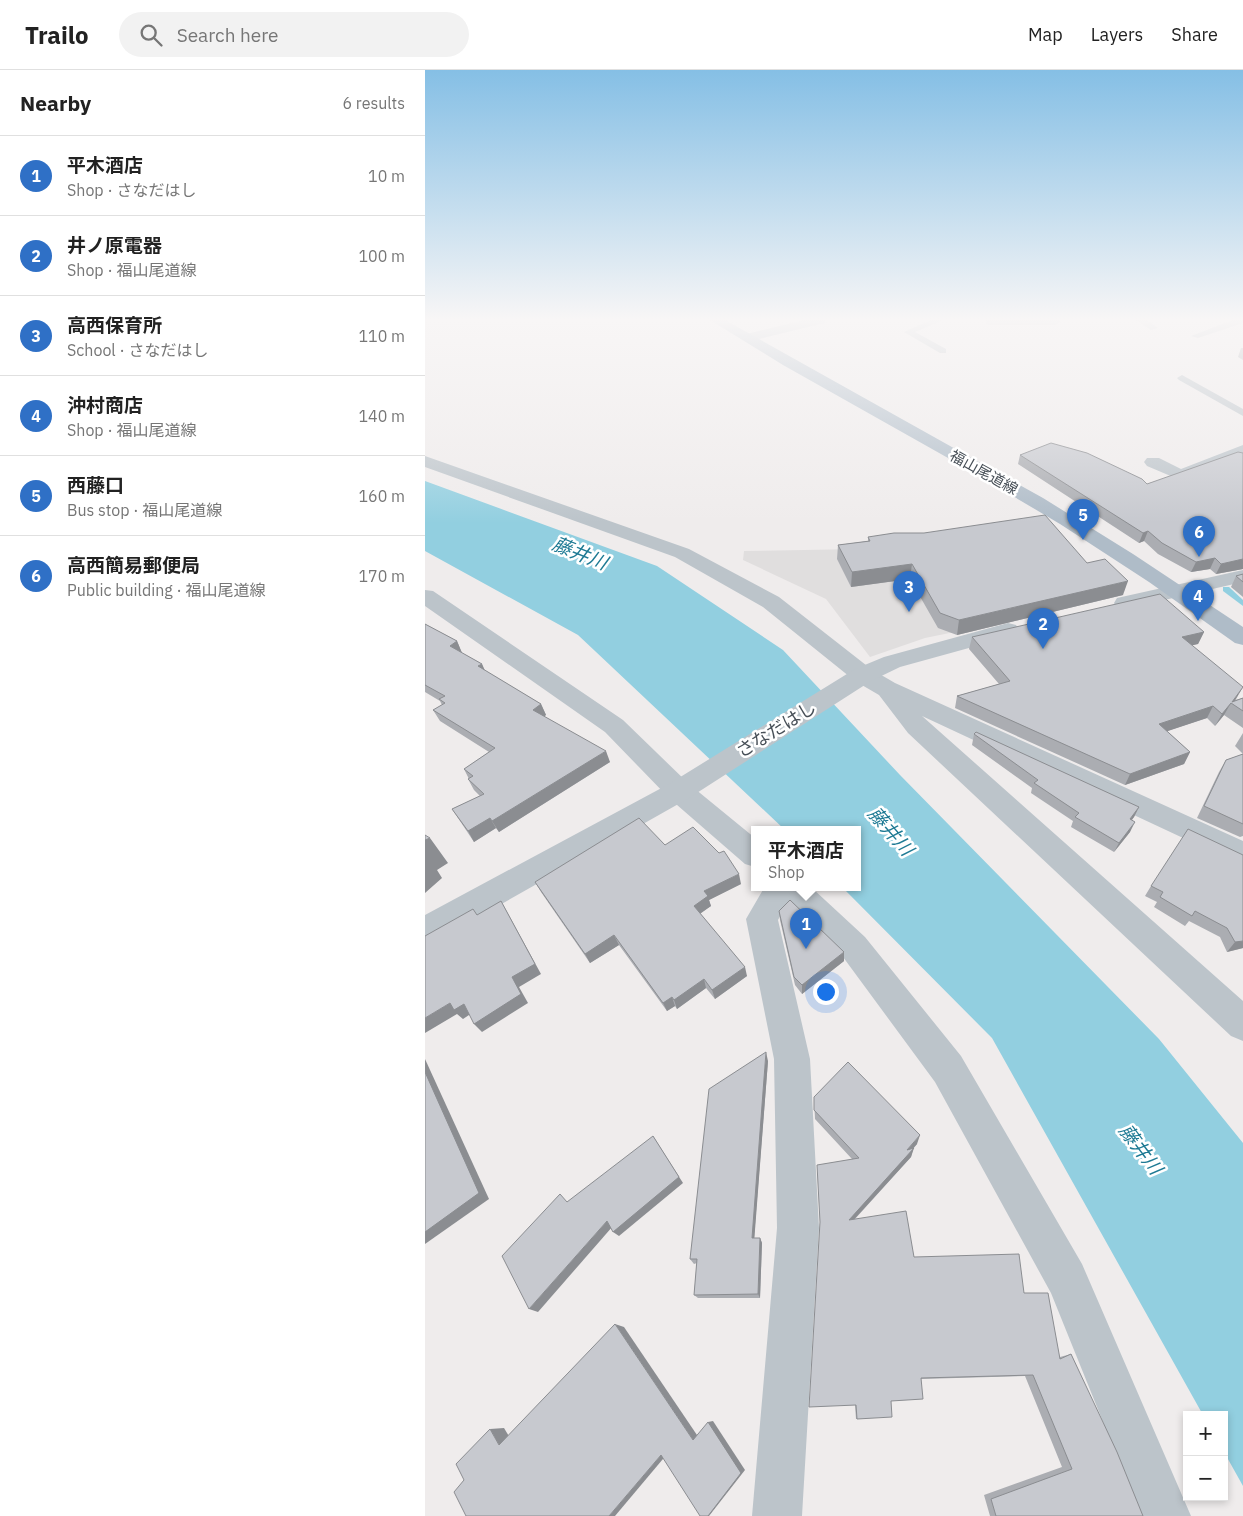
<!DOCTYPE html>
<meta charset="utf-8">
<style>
body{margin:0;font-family:"IBM Plex Sans","Noto Sans JP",sans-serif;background:#f2f2f2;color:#222}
.controls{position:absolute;right:15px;bottom:15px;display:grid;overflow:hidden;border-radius:0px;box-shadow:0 2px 8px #0003}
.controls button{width:45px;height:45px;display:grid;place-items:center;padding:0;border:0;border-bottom:1px solid #e0e0e0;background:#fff;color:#222;font:25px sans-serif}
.you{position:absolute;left:400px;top:921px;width:18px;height:18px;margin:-12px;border:4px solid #fff;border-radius:50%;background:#1a73e8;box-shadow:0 0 0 8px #1a73e833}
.badge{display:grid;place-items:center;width:32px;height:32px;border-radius:50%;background:#2f70c6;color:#fff;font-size:16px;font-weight:700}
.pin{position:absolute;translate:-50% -41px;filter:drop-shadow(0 1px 2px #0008)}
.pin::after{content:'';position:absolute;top:26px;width:18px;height:15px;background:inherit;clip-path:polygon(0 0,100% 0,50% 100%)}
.popup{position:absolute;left:326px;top:756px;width:110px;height:65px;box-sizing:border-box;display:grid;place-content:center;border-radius:0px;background:#fff;filter:drop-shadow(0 1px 4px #0005);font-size:16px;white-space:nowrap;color:#767676}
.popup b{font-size:19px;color:#222}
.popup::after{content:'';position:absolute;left:50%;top:100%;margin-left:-10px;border:10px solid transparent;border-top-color:#fff}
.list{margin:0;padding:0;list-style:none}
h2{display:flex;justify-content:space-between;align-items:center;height:65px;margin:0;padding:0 20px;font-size:21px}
h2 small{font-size:16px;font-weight:400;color:#767676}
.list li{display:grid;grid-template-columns:32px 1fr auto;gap:15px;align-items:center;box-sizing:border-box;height:80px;padding:0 20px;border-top:1px solid #e0e0e0}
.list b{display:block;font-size:19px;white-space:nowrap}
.list p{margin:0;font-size:16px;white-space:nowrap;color:#767676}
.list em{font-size:16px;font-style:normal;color:#767676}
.icon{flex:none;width:28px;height:28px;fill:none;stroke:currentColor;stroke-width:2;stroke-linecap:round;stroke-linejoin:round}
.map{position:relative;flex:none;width:818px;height:1446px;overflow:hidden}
header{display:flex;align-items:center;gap:30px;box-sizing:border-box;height:70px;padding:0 25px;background:#fff;border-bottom:1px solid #e0e0e0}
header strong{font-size:24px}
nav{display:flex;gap:28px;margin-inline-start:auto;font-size:18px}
.search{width:350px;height:45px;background:#f2f2f2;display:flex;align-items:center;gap:12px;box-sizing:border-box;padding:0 18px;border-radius:28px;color:#767676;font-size:19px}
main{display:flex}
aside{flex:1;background:#fff}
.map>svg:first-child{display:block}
</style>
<header>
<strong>Trailo</strong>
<div class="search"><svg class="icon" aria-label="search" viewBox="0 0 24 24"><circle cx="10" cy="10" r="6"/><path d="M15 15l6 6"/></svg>Search here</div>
<nav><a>Map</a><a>Layers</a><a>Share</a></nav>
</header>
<main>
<aside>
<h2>Nearby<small>6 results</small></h2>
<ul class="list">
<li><span class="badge">1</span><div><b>平木酒店</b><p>Shop · さなだはし</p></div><em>10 m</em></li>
<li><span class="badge">2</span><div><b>井ノ原電器</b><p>Shop · 福山尾道線</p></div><em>100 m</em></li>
<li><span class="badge">3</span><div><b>高西保育所</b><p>School · さなだはし</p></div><em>110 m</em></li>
<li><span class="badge">4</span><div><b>沖村商店</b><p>Shop · 福山尾道線</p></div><em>140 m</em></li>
<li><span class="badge">5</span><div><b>西藤口</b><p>Bus stop · 福山尾道線</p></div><em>160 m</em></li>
<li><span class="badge">6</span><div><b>高西簡易郵便局</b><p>Public building · 福山尾道線</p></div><em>170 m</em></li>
</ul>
</aside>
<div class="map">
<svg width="818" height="1446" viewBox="0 0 818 1446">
<rect width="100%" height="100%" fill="#efecec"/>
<polygon fill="#e0dede" points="520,471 564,555 500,568 445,587 401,529 318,490 319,481 435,479"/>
<polygon fill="#92cfe0" points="0,411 232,496 358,580 475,705 734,969 818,1073 818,1416 799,1382 799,1345 778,1345 567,968 418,818 432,818 432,760 360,760 153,565 0,481"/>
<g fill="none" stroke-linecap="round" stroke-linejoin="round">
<polygon fill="#92cfe0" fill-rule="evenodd" points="798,517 804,517 818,530 818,536 798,521"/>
<g fill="#bcc4ca" fill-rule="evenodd">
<polygon points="506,250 518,250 490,262 521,279 521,283 515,283 479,262"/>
<polygon points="561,250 635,250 635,252 631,255 564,255 561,254"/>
<polygon points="711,250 722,250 733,258 726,260"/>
<polygon points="808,250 818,250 818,253 773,268 766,266"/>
<polygon points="757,305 818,339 818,346 754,310 752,308"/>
</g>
<g fill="#bcc4ca" fill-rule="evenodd">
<polygon points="379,250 401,250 399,253 322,272 315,268 317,265"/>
<polygon points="818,375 818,386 755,410 722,396 719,392 722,388 734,388 756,399"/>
<polygon points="0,386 264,479 354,527 446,599 470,613 818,771 818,796 497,646 818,931 818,971 806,966 483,663 454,625 430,611 338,537 250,487 0,397"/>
<polygon points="0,520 8,521 198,650 264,714 330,768 330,797 320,794 244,728 180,662 0,536"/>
<polygon points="339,818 387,818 440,867 536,986 657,1194 766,1446 716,1446 626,1223 510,1012 418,887 362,833 353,850 385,989 394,1158 377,1446 327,1446 352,1158 349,989 321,849"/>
</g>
<g fill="#bcc4ca" fill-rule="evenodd">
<polygon points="818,500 818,512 700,539 692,538 689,533 692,528"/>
<polygon points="583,553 591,555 594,560 591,565 475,597 446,611 264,728 11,871 0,875 0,845 244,714 430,599 459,587"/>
</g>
<polygon fill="#afbcc8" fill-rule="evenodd" points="285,250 300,250 618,428 708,484 818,557 818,575 810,573 724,512 635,454 539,397 358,295"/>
</g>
<g fill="#abadb2">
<polygon points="816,278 818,278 818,290 813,287"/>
<polygon points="818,383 818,499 791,504 785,499 766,502 733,484 719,471 714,473 593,394 595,385 722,414"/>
<polygon points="443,467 662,493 698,525 532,565 513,558 485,509 426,517 412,489 413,475 443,471"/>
<polygon points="818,504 818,527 806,517 811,506"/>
<polygon points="0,554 32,571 37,583 57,594 59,600 116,634 121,645 119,646 185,692 74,762 71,758 49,772 27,739 55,726 49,720 43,709 44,709 39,699 64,682 15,651 8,640 17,635 15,631 0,622"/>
<polygon points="779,562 773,574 766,575 810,630 818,628 818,658 799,645 790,656 782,648 742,661 765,682 759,694 700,715 530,638 532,626 574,614 544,579 547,567"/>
<polygon points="818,663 818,684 810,676"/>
<polygon points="549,664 714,737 709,747 707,750 705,762 689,782 646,757 648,751 606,723 607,718 547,675"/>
<polygon points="818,684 818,766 815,767 772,748 794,702 801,690"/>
<polygon points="240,775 316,814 284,830 286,836 275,843 322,906 290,929 281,918 252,939 250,936 242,941 194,875 165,893 116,822 110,812"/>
<polygon points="818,785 818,878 802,882 795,867 764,851 760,856 729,837 732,832 720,826 726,816"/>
<polygon points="354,841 419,891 377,924 370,915 355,850"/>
<polygon points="343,991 329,1168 335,1168 337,1173 335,1228 273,1228 269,1225 272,1193 269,1194 265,1189"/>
<polygon points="389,1027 492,1074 488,1079 486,1087 430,1149 489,1187 599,1223 635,1287 646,1284 718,1446 565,1446 559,1425 637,1397 600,1306 496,1309 466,1331 432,1349 431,1349 430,1335 427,1089 390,1049"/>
</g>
<g fill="#8b8d91">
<polygon points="723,461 719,471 714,473 718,463"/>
<polygon points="790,488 785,499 766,502 771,492"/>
<polygon points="818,489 818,499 791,504 796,494"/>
<polygon points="487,494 485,509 426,517 427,502"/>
<polygon points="703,511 698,525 532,565 534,550"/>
<polygon points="779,562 773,574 751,579 757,567"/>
<polygon points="32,571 37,583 25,576"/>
<polygon points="57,594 62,605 53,596"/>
<polygon points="818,617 811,629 808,634 806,633"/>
<polygon points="806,633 799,645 790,656 797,644"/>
<polygon points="116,634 121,645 113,651 108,640"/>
<polygon points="788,636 782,648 728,666 734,654"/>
<polygon points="181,681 185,692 74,762 67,751"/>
<polygon points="765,682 759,694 700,715 705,704"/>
<polygon points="714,737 709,747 700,758 705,749"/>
<polygon points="65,748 71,758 49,772 43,761"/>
<polygon points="710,752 705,762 689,782 694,773"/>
<polygon points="5,768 23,793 12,800 17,808 0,823 0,770"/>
<polygon points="314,804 316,814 284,830 286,836 272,846 269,836 279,821"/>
<polygon points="76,831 82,842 116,904 94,917 103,933 57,962 49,954 87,907"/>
<polygon points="189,865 194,875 165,893 160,884"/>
<polygon points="818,871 818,878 802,882 810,872"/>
<polygon points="419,882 419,891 377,924 377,915"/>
<polygon points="320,897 322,906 290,929 287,920"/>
<polygon points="279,909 281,918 252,939 249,930"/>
<polygon points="247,927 250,936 242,941 238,933"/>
<polygon points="25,933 39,934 47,943 38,949 32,944 0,963 0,948"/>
<polygon points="341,982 343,991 329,1173 327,1168"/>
<polygon points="0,989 64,1129 0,1174"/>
<polygon points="495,1065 492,1074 482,1085 489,1078 486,1087 423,1156 424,1150"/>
<polygon points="228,1066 258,1113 194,1166 188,1162"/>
<polygon points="182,1151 188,1156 113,1242 104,1239"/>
<polygon points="335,1168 337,1173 335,1228 333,1224"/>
<polygon points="190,1254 199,1257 274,1368 268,1370"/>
<polygon points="288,1351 320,1400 284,1446 283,1446 283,1352"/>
<polygon points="79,1358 88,1373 74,1375 65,1359"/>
<polygon points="243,1383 190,1446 184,1446 236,1385"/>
</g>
<g fill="#c7c9cf" stroke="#8b8d91">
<polygon points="626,373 662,383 717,409 722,414 813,382 818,383 818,489 796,494 790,488 771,492 737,473 723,461 718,463 595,385"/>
<polygon points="620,445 662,493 680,489 703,511 534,550 515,543 487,494 427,502 413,475 445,471 443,467 469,463 499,463"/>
<polygon points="818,504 818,512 811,506"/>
<polygon points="735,524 779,562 757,567 818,617 807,632 818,628 818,641 806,633 797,644 788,636 734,654 765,682 705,704 532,626 585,611 547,567"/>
<polygon points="0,554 32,571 25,576 57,594 53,596 116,634 108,640 181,681 67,751 65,748 43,761 27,739 59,724 43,709 48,706 39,699 70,678 8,640 20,633 14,629 20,626 0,615"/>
<polygon points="551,662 714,737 705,749 710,752 694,773 650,747 654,743 609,713 613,710 549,664"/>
<polygon points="818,684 818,754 779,736 801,690"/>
<polygon points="214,748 240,775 268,757 294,783 299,781 314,804 279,821 283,826 269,836 320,897 287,920 279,909 249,930 247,927 238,933 189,865 160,884 110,812"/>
<polygon points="763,759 818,785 818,871 810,872 802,858 770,841 767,846 735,827 738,822 726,816"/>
<polygon points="0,765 5,768 0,770"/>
<polygon points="365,830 419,882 377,915 369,907 354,841"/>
<polygon points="76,831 110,894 87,907 96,924 49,954 39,934 29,940 25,933 0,948 0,866 48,839 52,845"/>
<polygon points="341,982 327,1168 335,1168 333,1224 269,1225 272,1189 265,1189 284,1019"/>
<polygon points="423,992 495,1065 482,1080 489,1078 424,1150 481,1141 489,1187 594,1184 599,1223 623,1223 635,1289 646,1284 692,1382 718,1446 571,1446 566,1429 647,1399 608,1305 496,1308 498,1329 466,1331 467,1347 432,1349 431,1335 384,1337 395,1152 392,1095 434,1088 389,1040 389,1027"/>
<polygon points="0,1002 54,1123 0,1162"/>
<polygon points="228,1066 254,1107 188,1162 182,1151 104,1239 77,1186 135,1124 142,1132"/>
<polygon points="190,1254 268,1370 283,1352 316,1403 283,1446 275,1446 236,1385 184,1446 41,1446 29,1422 39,1410 31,1394 65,1359 74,1375"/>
</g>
<linearGradient id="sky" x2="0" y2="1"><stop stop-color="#85bfe5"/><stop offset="0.55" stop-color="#f8f6f6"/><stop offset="1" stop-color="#f8f6f6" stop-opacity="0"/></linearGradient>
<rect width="818" height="453" fill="url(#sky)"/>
<g text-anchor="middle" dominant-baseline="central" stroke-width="5" stroke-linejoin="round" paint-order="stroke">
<g font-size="15" fill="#474f57" stroke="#fff">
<text transform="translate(559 402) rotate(29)">福山尾道線</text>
</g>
<g font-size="18" fill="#474f57" stroke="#fff">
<text transform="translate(351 659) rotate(-32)">さなだはし</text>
</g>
<g font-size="19" font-style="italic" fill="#1e7a94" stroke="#fff">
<text transform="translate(155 483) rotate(22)">藤井川</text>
<text transform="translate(466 761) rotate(49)">藤井川</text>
<text transform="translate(716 1079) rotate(53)">藤井川</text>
</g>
</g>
</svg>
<div class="controls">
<button>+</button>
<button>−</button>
</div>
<div class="you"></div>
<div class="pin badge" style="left:381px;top:879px">1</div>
<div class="popup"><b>平木酒店</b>Shop</div>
<div class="pin badge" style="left:618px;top:579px">2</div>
<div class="pin badge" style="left:484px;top:542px">3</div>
<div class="pin badge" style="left:773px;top:551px">4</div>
<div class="pin badge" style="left:658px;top:470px">5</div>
<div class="pin badge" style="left:774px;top:487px">6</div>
</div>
</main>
